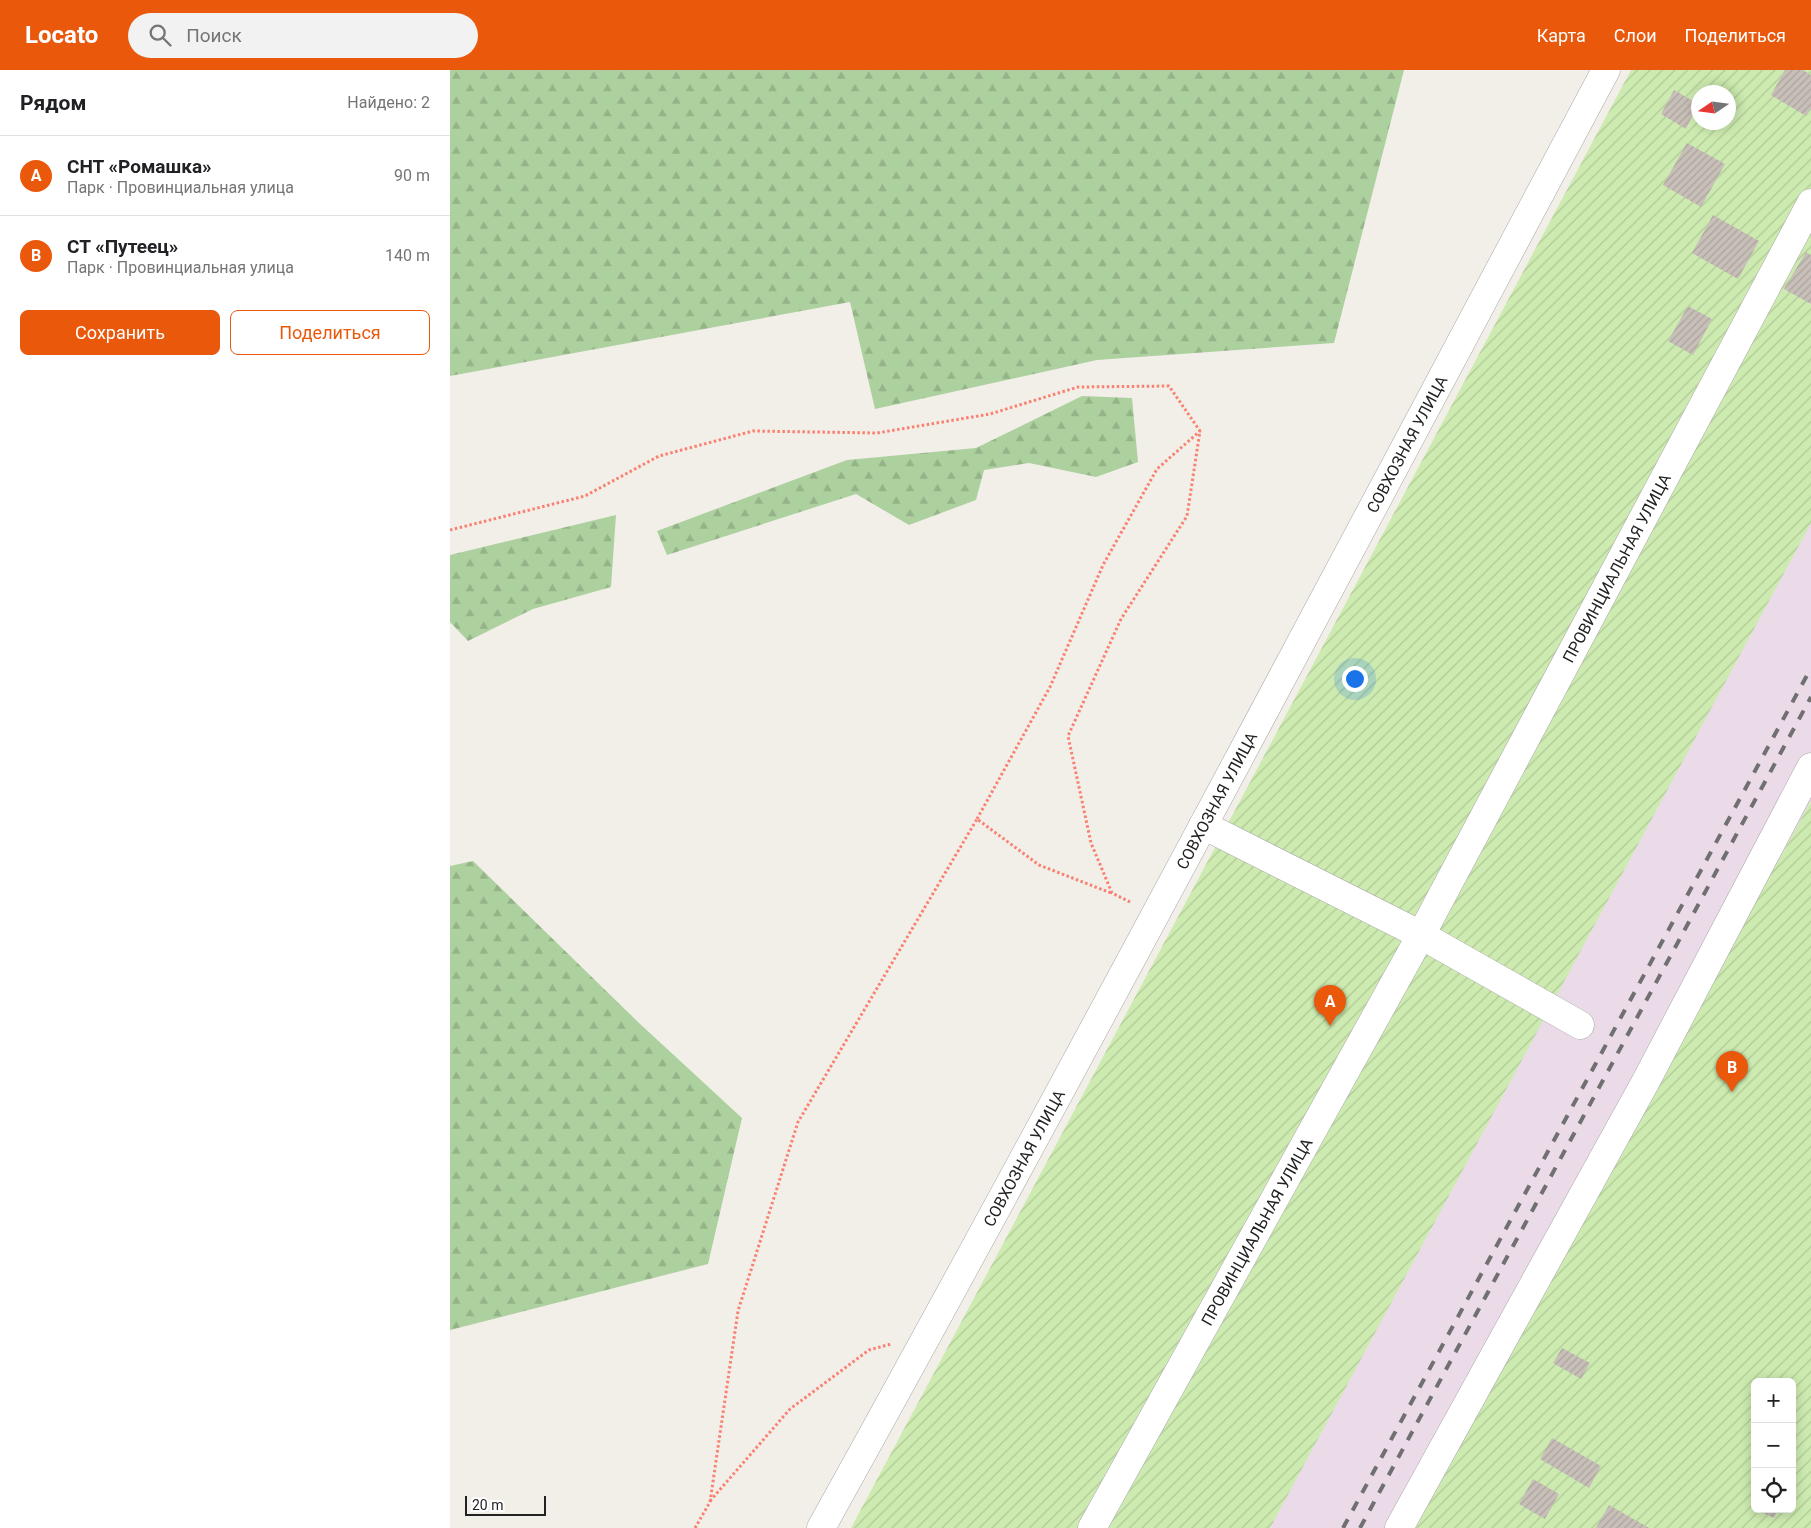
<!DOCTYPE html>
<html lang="ru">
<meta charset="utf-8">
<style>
body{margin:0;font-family:Roboto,sans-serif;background:#f2f2f2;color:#202124}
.controls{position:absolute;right:15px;bottom:15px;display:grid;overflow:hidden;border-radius:8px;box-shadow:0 2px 12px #0003}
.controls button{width:45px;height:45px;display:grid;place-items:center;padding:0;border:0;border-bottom:1px solid #e0e0e0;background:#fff;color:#202124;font:25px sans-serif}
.compass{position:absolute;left:1241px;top:15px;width:45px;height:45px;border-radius:50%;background:#fff;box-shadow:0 2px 12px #0003;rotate:257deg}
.scale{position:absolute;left:15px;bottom:12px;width:81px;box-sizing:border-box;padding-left:5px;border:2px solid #222;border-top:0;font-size:14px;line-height:18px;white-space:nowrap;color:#222;-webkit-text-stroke:4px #fff;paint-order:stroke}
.you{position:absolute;left:904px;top:608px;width:18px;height:18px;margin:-12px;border:4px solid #fff;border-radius:50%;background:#1a73e8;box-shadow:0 0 0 8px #1a73e833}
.badge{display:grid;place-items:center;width:32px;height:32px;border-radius:50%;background:#ea580c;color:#fff;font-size:16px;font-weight:700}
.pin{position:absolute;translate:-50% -41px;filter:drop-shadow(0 1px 2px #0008)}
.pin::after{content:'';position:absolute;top:26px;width:18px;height:15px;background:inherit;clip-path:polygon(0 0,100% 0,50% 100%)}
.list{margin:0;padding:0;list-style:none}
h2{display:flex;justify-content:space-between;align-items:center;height:65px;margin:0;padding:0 20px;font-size:21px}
h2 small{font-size:16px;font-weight:400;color:#757577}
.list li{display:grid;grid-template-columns:32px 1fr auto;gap:15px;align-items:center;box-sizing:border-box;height:80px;padding:0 20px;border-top:1px solid #e0e0e0}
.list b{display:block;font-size:19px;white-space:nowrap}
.list p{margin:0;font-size:16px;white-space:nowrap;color:#757577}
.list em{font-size:16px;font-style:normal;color:#757577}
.actions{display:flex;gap:10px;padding:15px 20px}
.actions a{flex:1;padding:11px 0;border:1px solid #ea580c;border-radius:8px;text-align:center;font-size:18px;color:#ea580c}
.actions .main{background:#ea580c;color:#fff}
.icon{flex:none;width:28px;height:28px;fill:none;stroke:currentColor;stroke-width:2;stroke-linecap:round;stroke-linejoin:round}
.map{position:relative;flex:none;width:1361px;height:1458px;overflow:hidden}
header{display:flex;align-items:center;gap:30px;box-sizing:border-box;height:70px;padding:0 25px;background:#ea580c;color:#fff}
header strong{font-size:24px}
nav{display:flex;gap:28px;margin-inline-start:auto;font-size:18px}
.search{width:350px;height:45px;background:#f2f2f2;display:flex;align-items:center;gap:12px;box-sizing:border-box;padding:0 18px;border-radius:28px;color:#757577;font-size:19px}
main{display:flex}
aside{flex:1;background:#fff}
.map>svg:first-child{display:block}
</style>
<header>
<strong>Locato</strong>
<div class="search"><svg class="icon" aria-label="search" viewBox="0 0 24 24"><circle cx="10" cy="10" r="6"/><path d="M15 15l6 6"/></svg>Поиск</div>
<nav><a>Карта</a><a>Слои</a><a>Поделиться</a></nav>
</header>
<main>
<aside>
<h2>Рядом<small>Найдено: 2</small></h2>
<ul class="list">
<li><span class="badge">A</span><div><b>СНТ «Ромашка»</b><p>Парк · Провинциальная улица</p></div><em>90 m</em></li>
<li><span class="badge">B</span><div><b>СТ «Путеец»</b><p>Парк · Провинциальная улица</p></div><em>140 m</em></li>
</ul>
<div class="actions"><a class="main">Сохранить</a><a>Поделиться</a></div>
</aside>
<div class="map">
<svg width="1361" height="1458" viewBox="0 0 1361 1458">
<defs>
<pattern id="forest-firs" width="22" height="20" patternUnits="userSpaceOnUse" patternTransform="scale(1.25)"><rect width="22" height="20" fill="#add19e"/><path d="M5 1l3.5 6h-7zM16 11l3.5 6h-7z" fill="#95b388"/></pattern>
<pattern id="garden-furrows" width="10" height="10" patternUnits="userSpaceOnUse" patternTransform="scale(1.25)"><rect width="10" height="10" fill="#cdebb0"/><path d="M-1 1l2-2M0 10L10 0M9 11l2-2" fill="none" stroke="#b0c997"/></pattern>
<pattern id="building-hatch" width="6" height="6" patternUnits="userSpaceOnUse" patternTransform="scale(1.25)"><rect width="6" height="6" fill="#c7bfb8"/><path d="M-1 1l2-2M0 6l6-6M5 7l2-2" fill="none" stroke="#aba49e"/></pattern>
</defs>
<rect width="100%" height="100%" fill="#f2efe9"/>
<polygon fill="#ebdbe8" points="1361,422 1361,749 973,1458 794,1458"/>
<g fill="url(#forest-firs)">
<polygon points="0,0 954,0 884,273 647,290 425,339 400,232 0,306"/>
<polygon points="632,326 682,328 688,392 646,407 579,393 534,400 526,430 459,455 406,424 217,485 207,461 397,390 526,378"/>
<polygon points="166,445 161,517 83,539 18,571 0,552 0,485"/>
<polygon points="23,791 189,953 292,1048 258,1194 0,1260 0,796"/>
</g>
<g fill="url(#garden-furrows)" fill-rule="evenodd">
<path d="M1181 0H1361V453L820 1458H401ZM1248 22H1278V52H1248Z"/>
<path d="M1361 731V1458H964ZM1305 1312H1342V1439H1305Z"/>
</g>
<g fill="url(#building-hatch)">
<polygon points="1335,0 1353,0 1361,5 1361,38 1356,46 1321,25"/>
<polygon points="1224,20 1248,34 1236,59 1211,44"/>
<polygon points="1237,73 1275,94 1251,137 1213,115"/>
<polygon points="1263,145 1309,171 1288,209 1242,183"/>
<polygon points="1356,182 1361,185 1361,234 1334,219"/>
<polygon points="1238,236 1262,249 1243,285 1218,271"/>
<polygon points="1112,1278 1140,1293 1131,1309 1103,1293"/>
<polygon points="1102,1368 1151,1396 1139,1418 1090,1389"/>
<polygon points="1083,1409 1109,1424 1095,1449 1069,1434"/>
<polygon points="1159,1435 1199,1458 1146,1458"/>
<polygon points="1305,1439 1328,1439 1324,1448"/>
</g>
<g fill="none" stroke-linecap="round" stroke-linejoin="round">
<defs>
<g id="minor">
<polyline points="753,755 971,865 1130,955"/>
<path id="s1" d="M371 1458C639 975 896 487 1156 0"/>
<path id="s2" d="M642 1458 971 865 1361 133"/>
<polyline points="949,1458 1196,1011 1361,697"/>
</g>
</defs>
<use href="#minor" stroke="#a9a9a9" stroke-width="29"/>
<g stroke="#fa8072" stroke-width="3" stroke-dasharray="2.5 2.5" stroke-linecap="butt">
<polyline points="0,460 135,426 209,386 303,361 427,363 540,344 628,317 719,316 750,361 737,446 671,549 618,666 641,773 662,823 682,833"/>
<polyline points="527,749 600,617 653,495 707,399 750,361"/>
<polyline points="260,1431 340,1339 419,1280 441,1274"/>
<polyline points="245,1458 260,1432 288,1241 348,1052 527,749 589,795 661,823"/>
</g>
<use href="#minor" stroke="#fff" stroke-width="28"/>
<g stroke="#707070" stroke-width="4" stroke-dasharray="10 10" stroke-linecap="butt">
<polyline points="893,1458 1361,598"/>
<polyline points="910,1458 1361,627"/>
</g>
</g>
<g text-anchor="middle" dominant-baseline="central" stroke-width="5" stroke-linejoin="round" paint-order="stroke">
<g font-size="16" fill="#222" stroke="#fff">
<text stroke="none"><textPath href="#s1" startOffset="1232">СОВХОЗНАЯ УЛИЦА</textPath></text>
<text stroke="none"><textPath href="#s2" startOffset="1094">ПРОВИНЦИАЛЬНАЯ УЛИЦА</textPath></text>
<text stroke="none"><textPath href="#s1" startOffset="828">СОВХОЗНАЯ УЛИЦА</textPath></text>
<text stroke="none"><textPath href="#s1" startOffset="422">СОВХОЗНАЯ УЛИЦА</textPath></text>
<text stroke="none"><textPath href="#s2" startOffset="339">ПРОВИНЦИАЛЬНАЯ УЛИЦА</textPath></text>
</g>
</g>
</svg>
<div class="controls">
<button>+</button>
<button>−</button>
<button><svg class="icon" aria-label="locate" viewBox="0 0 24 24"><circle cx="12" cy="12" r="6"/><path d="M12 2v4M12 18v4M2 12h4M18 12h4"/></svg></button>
</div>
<svg class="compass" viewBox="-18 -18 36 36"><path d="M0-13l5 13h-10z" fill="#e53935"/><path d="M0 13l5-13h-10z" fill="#757577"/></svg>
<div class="scale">20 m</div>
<div class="you"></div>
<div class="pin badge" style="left:880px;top:956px">A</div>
<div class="pin badge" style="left:1282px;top:1022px">B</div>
</div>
</main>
